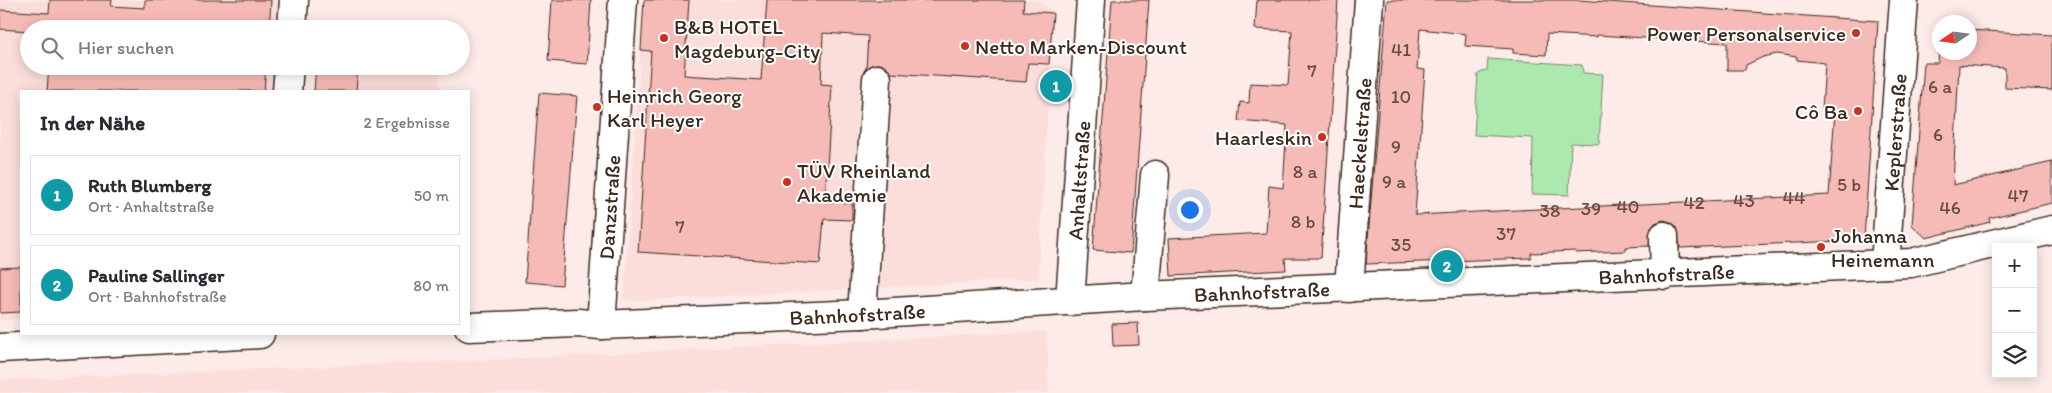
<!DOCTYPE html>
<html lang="de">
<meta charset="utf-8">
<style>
body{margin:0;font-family:Itim,sans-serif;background:#f2f2f3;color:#2b2b33}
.controls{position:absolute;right:15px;bottom:15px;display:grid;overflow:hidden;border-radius:0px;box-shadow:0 2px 12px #0003}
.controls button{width:45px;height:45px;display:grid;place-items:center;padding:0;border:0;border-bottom:1px solid #e1e1e2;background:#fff;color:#2b2b33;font:25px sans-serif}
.compass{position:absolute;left:1932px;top:15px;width:45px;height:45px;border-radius:50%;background:#fff;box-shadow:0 2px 12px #0003;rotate:257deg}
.you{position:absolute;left:1189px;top:209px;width:18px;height:18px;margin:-12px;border:4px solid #fff;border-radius:50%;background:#1a73e8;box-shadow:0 0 0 8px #1a73e833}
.badge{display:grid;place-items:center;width:32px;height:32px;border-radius:50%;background:#111827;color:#fff;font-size:16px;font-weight:700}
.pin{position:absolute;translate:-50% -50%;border:2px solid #fff;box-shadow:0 1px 5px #0006}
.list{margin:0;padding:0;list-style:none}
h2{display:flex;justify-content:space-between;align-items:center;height:65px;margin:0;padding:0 20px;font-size:21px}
h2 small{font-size:16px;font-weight:400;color:#7c7c81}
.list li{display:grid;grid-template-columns:32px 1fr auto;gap:15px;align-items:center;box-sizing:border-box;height:80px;margin:0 10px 10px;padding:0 10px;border:1px solid #e1e1e2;border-radius:0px}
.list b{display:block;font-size:19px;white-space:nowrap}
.list p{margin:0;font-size:16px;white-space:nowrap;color:#7c7c81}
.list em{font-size:16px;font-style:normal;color:#7c7c81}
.icon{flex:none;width:28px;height:28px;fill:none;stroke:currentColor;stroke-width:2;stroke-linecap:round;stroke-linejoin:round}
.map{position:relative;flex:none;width:2052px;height:393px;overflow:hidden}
.search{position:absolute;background:#fff;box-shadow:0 2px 12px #0003;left:20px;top:20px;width:450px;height:55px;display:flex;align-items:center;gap:12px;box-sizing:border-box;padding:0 18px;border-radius:28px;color:#7c7c81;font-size:19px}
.panel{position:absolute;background:#fff;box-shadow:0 2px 12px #0003;left:20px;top:90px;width:450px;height:245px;border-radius:0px}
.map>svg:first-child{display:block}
</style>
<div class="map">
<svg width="2052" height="393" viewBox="0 0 2052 393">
<rect width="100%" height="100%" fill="#fdebe9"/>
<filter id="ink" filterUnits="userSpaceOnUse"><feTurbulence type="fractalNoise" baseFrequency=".02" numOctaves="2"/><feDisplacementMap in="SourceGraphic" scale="10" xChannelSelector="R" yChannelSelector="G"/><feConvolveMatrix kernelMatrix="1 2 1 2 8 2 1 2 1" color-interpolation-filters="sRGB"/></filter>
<g filter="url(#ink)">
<g fill="#fbddda">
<polygon points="0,0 280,0 278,29 29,29 29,66 276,66 274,91 21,91 21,319 0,320"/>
<polygon points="644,0 1036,0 1053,11 1038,279 631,301 624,299"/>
<polygon points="316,66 440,66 439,91 314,91"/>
<polygon points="1047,331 1049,393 0,393 0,380 507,359"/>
</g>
<polygon fill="#ade9ae" stroke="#748a66" points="1488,59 1582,65 1583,73 1603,74 1599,144 1571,143 1569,195 1532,194 1533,138 1474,135 1478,74 1487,70"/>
<g fill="#f7bbb7" stroke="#3b2a1e" fill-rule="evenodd">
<polygon points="50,0 112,0 111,6 145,8 145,0 271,0 269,29 29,29 29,31 0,29 0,10 49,13"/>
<polygon points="552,0 591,0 587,64 548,61"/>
<polygon points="644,0 689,0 684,75 761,80 767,0 1024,0 1023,11 1053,13 1049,64 1028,63 1026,82 891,73 886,66 878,64 871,65 866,69 868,36 823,33 821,84 832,85 825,202 852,203 852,220 824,219 820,264 638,252 651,51 641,50"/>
<polygon points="1112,0 1149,0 1131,253 1093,250"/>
<polygon points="1257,0 1338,0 1321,258 1285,258 1286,270 1171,276 1169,238 1266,233 1269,186 1283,188 1287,125 1238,121 1240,102 1249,103 1250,83 1288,85 1292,31 1255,29"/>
<path d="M1387 0H1579L1878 21 1864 240 1680 248 1677 227 1671 222 1663 220 1655 223 1651 228 1649 246 1625 247 1626 251 1575 253 1576 251 1531 253V258L1366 264ZM1420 29 1466 34 1465 46 1513 49V53L1546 55 1547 34 1597 37V35L1727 43V70H1745L1746 65 1763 57 1777 54 1797 57V60L1825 63 1822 110 1835 111 1829 195 1415 215 1425 70 1417 69Z"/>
<polygon points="1970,30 2052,35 2052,90 2005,88 2005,68 1959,65 1953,185 2052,162 2052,203 1989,218 1990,222 1926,238 1912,225 1924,63 1938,63 1940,35 1940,52 1970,52"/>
<polygon points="49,66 266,66 264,91 47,91"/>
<polygon points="316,66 358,66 356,91 314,91"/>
<polygon points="539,93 577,96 562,285 525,282"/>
<polygon points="21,267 21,312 0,313 0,268"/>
<polygon points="1138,323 1139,345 1113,346 1112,324"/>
</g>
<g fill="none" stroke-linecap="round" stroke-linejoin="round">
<defs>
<g id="minor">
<polyline points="292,29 294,0"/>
<polyline points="287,91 289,66"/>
<polyline points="1664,236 1665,275"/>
<path id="s1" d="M1885 264 1904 0"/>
<path id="s2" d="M1349 288 1369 0"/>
<polyline points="1145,296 1155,175"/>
<path id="s3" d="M1070 301 1091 0"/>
<polyline points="862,314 877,79"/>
<path id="s4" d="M601 325 623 0"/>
<path id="s5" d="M469 327 578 323 601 325 862 314 1145 296 1911 263 2052 230"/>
<polyline points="0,348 260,334"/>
</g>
</defs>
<use href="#minor" stroke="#3b2a1e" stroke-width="31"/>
<use href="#minor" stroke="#fff" stroke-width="28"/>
</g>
</g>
<g fill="#c8321e" stroke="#fff" stroke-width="2">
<circle cx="1856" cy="33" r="5"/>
<circle cx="664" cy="38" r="5"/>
<circle cx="965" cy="46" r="5"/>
<circle cx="597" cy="107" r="5"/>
<circle cx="1858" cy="111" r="5"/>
<circle cx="1322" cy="137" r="5"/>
<circle cx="787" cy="182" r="5"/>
<circle cx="1821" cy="247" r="5"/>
</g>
<g text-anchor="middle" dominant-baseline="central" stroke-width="4" stroke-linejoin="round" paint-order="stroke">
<g font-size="19" fill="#6a4e44">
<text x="1401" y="49">41</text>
<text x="1312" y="70">7</text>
<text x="1940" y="86">6 a</text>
<text x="1401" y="96">10</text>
<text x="1938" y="134">6</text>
<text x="1396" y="146">9</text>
<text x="1305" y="171">8 a</text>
<text x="1394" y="181">9 a</text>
<text x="1849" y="184">5 b</text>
<text x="2018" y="195">47</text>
<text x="1794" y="197">44</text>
<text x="1744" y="200">43</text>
<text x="1694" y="202">42</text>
<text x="1628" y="206">40</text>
<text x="1950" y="207">46</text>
<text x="1591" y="208">39</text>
<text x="1550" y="210">38</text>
<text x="1303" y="221">8 b</text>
<text x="680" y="226">7</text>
<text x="1506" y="233">37</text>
<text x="1401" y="244">35</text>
</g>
<g font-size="21" fill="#3b2a1e" stroke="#fff" text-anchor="start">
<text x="674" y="26">B&amp;B HOTEL<tspan x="674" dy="24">Magdeburg-City</tspan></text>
<text x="1846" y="33" text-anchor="end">Power Personalservice</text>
<text x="975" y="46">Netto Marken-Discount</text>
<text x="607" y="95">Heinrich Georg<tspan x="607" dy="24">Karl Heyer</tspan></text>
<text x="1848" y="111" text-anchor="end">Cô Ba</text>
<text x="1312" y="137" text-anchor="end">Haarleskin</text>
<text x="797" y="170">TÜV Rheinland<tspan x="797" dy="24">Akademie</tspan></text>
<text x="1831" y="235">Johanna<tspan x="1831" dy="24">Heinemann</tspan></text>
</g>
<g font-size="21" fill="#3b2a1e" stroke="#fff">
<text stroke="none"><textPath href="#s1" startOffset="132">Keplerstraße</textPath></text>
<text stroke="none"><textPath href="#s2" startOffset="145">Haeckelstraße</textPath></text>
<text stroke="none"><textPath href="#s3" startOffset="121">Anhaltstraße</textPath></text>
<text stroke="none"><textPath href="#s4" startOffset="118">Danzstraße</textPath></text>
<text stroke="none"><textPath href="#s5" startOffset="1199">Bahnhofstraße</textPath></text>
<text stroke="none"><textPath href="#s5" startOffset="794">Bahnhofstraße</textPath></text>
<text stroke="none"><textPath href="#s5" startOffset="389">Bahnhofstraße</textPath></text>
</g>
</g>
</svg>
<div class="controls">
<button>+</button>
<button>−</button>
<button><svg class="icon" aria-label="layers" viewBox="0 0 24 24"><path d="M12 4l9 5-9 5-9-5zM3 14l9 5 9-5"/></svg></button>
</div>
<svg class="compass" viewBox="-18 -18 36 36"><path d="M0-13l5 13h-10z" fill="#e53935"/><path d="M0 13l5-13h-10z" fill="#7c7c81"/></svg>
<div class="you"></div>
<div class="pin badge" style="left:1056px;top:86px;background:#0f9aa8">1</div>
<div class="pin badge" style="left:1447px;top:266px;background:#0f9aa8">2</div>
<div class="search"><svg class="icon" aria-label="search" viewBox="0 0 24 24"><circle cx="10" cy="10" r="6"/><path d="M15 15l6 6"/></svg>Hier suchen</div>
<section class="panel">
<h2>In der Nähe<small>2 Ergebnisse</small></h2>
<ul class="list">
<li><span class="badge" style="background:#0f9aa8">1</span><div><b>Ruth Blumberg</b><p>Ort · Anhaltstraße</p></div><em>50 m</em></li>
<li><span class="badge" style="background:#0f9aa8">2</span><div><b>Pauline Sallinger</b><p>Ort · Bahnhofstraße</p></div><em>80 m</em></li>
</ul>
</section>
</div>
